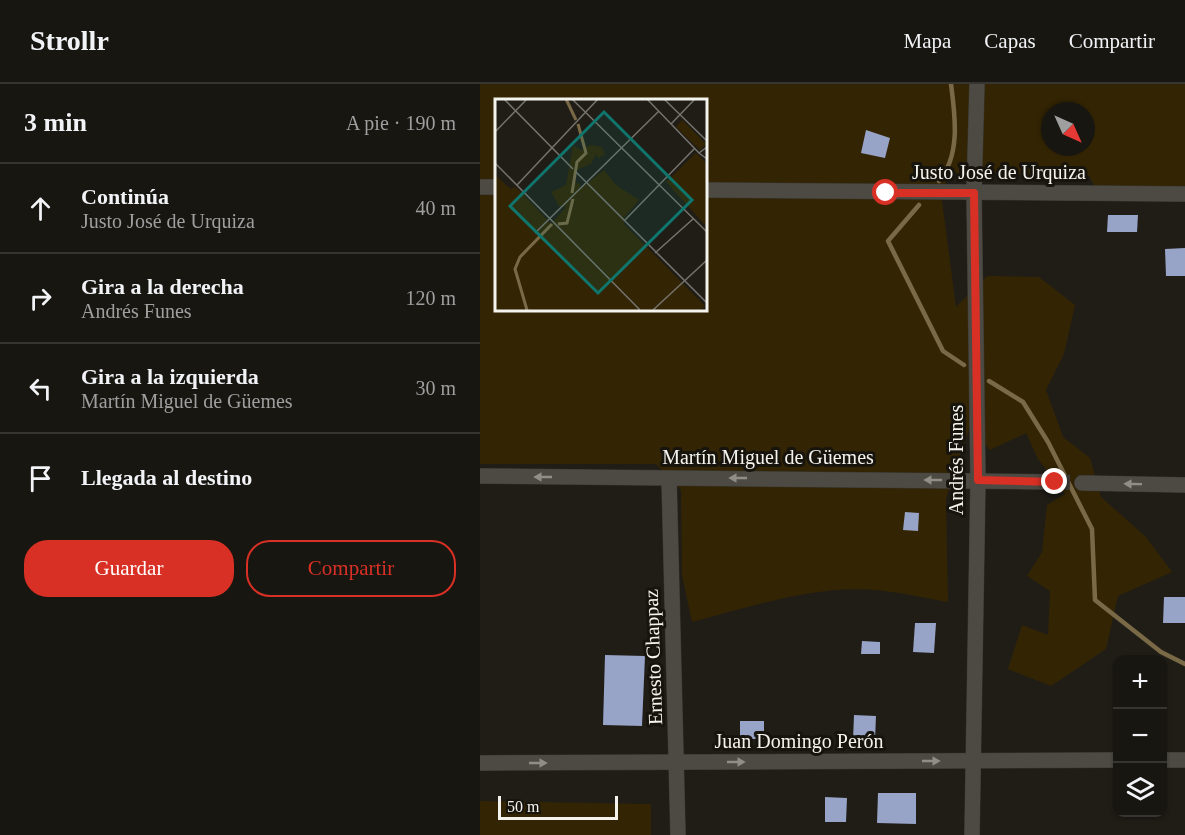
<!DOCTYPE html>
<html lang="es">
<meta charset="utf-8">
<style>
body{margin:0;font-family:"Times New Roman",serif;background:#211f1a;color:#f1f3f6}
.controls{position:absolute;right:18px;bottom:18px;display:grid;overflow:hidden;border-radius:12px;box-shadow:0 2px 4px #0004}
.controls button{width:54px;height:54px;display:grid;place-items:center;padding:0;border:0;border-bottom:2px solid #363531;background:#181611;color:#f1f3f6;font:30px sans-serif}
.compass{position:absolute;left:561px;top:18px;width:54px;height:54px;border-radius:50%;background:#181611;box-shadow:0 2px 4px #0004;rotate:135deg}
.scale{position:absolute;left:18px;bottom:15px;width:120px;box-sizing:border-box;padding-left:6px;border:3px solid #f5f3ee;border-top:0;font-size:16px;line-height:21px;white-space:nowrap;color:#f5f3ee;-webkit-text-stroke:4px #17140e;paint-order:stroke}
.stop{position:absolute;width:18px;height:18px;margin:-14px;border:4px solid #d93025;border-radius:50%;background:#fff}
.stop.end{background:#d93025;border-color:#fff;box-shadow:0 2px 6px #0008}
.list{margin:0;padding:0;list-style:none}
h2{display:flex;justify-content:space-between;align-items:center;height:78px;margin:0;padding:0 24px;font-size:26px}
h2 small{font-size:20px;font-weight:400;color:#9f9f9f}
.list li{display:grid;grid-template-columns:39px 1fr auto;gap:18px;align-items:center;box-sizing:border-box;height:90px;padding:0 24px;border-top:2px solid #363531}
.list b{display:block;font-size:22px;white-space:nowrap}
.list p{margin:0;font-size:20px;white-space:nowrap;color:#9f9f9f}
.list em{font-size:20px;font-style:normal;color:#9f9f9f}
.actions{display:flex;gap:12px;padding:18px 24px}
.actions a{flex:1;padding:14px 0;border:2px solid #d93025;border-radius:24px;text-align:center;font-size:21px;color:#d93025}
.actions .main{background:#d93025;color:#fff}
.icon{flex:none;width:33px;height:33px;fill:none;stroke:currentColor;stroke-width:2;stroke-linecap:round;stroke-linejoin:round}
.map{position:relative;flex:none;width:705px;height:751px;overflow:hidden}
header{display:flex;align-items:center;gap:36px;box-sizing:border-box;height:84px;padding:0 30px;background:#181611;border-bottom:2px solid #363531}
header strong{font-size:28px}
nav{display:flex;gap:33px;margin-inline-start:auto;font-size:21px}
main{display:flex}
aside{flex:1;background:#181611}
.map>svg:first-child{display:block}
</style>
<header>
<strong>Strollr</strong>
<nav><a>Mapa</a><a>Capas</a><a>Compartir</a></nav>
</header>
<main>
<aside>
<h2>3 min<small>A pie · 190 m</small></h2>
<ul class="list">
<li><svg class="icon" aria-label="ahead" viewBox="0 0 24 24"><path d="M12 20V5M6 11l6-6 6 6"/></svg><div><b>Continúa</b><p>Justo José de Urquiza</p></div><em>40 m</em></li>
<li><svg class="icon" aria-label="right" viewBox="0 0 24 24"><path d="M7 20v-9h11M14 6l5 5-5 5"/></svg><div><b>Gira a la derecha</b><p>Andrés Funes</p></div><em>120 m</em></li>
<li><svg class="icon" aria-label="left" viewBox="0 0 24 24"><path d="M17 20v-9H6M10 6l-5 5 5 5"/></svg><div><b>Gira a la izquierda</b><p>Martín Miguel de Güemes</p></div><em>30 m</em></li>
<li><svg class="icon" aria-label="arrive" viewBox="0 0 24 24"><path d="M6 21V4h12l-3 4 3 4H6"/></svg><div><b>Llegada al destino</b></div></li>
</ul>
<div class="actions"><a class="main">Guardar</a><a>Compartir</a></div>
</aside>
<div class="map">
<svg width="705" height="751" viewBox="0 0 705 751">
<rect width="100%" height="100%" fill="#201d17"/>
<g fill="#332504" fill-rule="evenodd">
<path d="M0 0H705V102L686 105 617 106 609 92 468 89 462 117 476 223 507 192 559 193 595 221 584 270 566 306 583 353 610 374 621 413 666 453 692 488 638 512 626 565 571 602 528 585 542 541 568 551 570 507 547 492 562 468 567 421 585 410 558 375 546 349 510 366 490 342 466 415 468 518C444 514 419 508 395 506 333 501 271 523 212 538L202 491 201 406 176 380H0ZM16 16H225V225H16ZM570 27H606V63H570Z"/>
<polygon points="0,717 171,720 171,751 0,751"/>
</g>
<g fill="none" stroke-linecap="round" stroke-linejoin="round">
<g stroke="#7a6946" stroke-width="4.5">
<path d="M459 97C481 71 475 31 471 0"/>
<polyline points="439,121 408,157 463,267 484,281"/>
<polyline points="509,297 543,318 568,358 612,445 615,516 681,568 705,580"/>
</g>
</g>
<g fill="#97a3c7">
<polygon points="386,46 410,54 405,74 381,69"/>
<polygon points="628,131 658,131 657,148 627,148"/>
<polygon points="705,164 705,192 686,192 685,165"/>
<polygon points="425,428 439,429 438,447 423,446"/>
<polygon points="684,513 705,513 705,539 683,539"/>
<polygon points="435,539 456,539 454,569 433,568"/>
<polygon points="382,557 400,558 400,570 381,570"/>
<polygon points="125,571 165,572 162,642 123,641"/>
<polygon points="374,631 396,632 395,656 373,656"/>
<rect x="260" y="637" width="24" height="18"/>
<polygon points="398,709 436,709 436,740 397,739"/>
<polygon points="345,713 367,714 366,738 345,738"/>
</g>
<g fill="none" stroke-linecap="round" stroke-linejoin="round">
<polyline stroke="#403d37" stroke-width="15" stroke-dasharray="15 8" stroke-linecap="butt" points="575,398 602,399"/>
<defs>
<g id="street">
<polyline points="0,103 16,103"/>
<polyline points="225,106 705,110"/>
<polyline points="0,392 575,398"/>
<polyline points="189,394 198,751"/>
<polyline points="602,399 705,401"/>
<polyline points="682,676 705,676"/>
<polyline points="0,679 638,676"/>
<polyline points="492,751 498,396 494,109 497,0"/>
</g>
</defs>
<use href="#street" stroke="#393733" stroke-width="16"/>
<use href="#street" stroke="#4d4a43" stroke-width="15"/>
</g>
<defs><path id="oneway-solid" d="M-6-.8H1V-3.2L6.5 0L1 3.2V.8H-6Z" transform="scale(1.5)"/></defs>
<g fill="#908e87">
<use href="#oneway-solid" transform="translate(63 393) rotate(-180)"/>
<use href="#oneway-solid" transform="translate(258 394) rotate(-180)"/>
<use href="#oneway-solid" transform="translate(453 396) rotate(-180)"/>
<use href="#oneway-solid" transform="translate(653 400) rotate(-179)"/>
<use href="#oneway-solid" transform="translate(451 677)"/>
<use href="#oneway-solid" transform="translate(256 678)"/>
<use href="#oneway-solid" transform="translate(58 679)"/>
</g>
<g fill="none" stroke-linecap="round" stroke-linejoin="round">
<polyline stroke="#d93025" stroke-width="8" points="406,109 494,109 498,396 575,398"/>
</g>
<g text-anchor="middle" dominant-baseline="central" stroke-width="6" stroke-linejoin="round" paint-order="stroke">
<g font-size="20" fill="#f5f3ee" stroke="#17140e">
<text x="519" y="88">Justo José de Urquiza</text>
<text x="288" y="373">Martín Miguel de Güemes</text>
<text transform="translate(476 376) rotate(-90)">Andrés Funes</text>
<text transform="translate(173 573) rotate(-92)">Ernesto Chappaz</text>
<text x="319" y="657">Juan Domingo Perón</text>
</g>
</g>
<g transform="translate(15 15)">
<rect width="212" height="212" fill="#201d17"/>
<path d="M187 21 211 45 205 51 181 28ZM95 46 107 48 110 56 103 59 101 55 96 65 81 71 79 83 85 85V90L109 71 121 86 144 101 129 119V125L210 207 206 211H0V76L16 90 20 88 26 93 56 125 71 108 64 107 56 93 71 86 78 47 87 51ZM201 54 211 64V127L171 83Z" fill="#332504"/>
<path fill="none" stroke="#7a6946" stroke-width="3" d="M71 0 81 21M77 94 82 63 91 54 83 25M63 125 72 124 78 100M32 211 20 170 25 158 57 125"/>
<path fill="none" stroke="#75736d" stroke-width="1.5" d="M9 0 78 70M77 0 212 133M152 0 204 54M169 0 212 42M176 25 200 0M0 33 32 0M212 48 204 54 212 60M0 64 145 211M81 73 212 204M22 86 103 0M129 122 200 49M40 134 164 12M160 154 198 120M158 211 212 161"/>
<path fill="#0f766e" fill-opacity="0.15" stroke="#0f766e" stroke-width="3" d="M109 13 197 101 103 194 15 107Z"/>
<rect width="212" height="212" fill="none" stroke="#f5f3ee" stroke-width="3"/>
</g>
</svg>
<div class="controls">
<button>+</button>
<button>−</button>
<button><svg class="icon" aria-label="layers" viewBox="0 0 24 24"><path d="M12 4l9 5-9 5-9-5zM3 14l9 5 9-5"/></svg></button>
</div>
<svg class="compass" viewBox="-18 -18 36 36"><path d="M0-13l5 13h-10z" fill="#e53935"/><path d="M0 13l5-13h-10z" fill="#9f9f9f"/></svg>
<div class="scale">50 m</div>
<div class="stop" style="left:406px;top:109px"></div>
<div class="stop end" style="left:575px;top:398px"></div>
</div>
</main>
